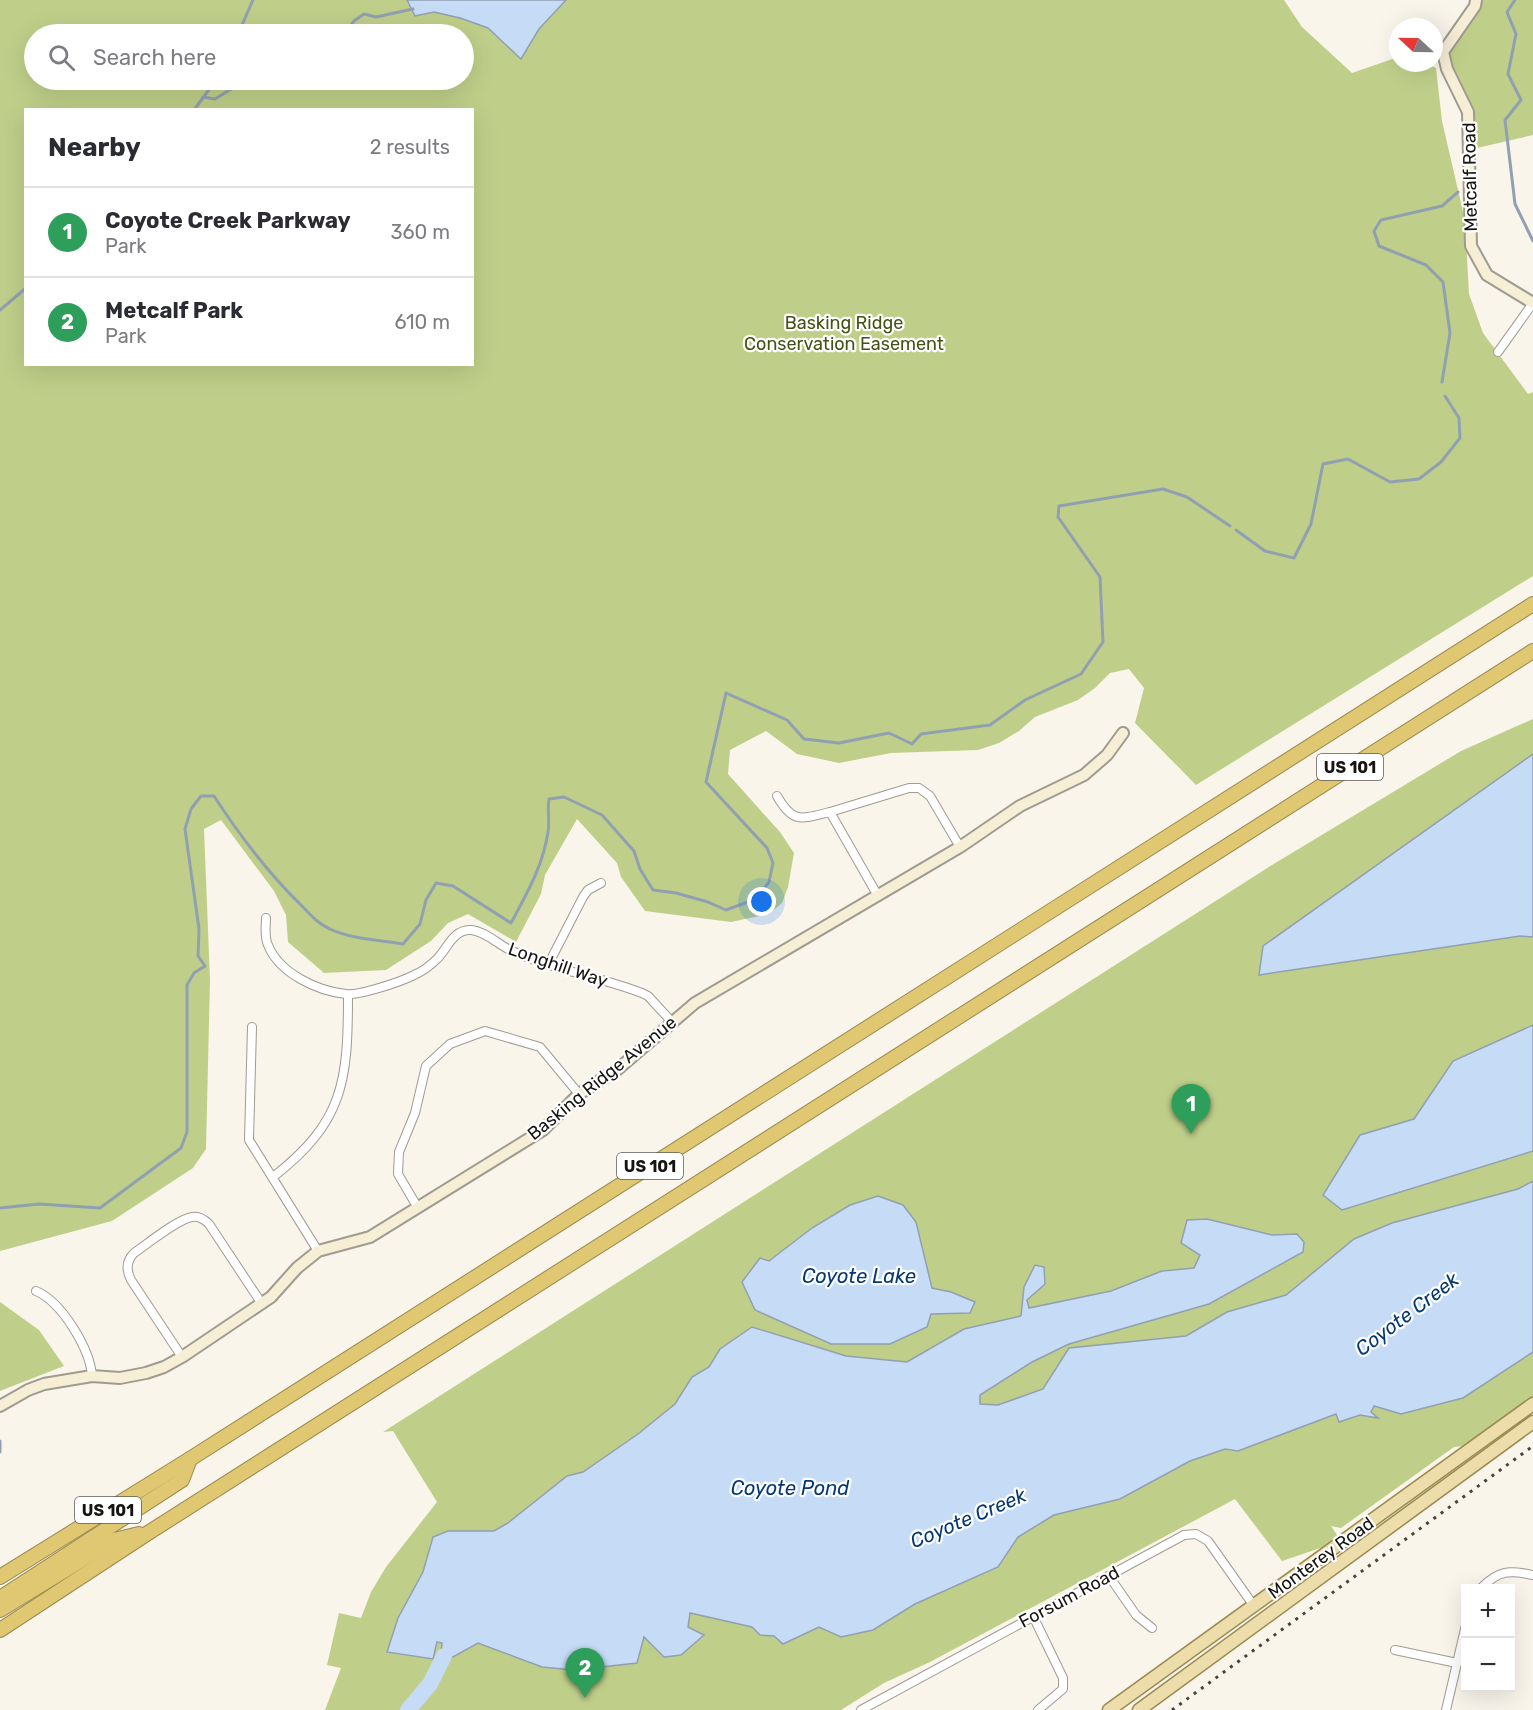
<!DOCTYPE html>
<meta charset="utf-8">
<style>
body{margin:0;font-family:Rubik,sans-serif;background:#f2f2f3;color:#2b2b33}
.controls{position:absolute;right:18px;bottom:18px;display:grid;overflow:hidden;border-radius:0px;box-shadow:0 6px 24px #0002}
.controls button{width:54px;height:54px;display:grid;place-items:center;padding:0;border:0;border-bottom:2px solid #e1e1e2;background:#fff;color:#2b2b33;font:30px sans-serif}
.compass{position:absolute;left:1389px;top:18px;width:54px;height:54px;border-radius:50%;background:#fff;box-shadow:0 6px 24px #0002;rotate:292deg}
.you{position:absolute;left:762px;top:902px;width:21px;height:21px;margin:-15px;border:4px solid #fff;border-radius:50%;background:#1a73e8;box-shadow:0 0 0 9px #1a73e833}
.badge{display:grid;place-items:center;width:39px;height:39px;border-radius:50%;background:#1a73e8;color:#fff;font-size:20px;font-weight:700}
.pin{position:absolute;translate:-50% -50px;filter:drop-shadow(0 2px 3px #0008)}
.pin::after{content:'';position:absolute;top:32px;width:21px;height:18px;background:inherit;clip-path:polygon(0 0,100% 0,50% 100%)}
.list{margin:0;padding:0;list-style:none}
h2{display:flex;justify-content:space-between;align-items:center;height:78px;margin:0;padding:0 24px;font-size:26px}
h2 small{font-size:20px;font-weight:400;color:#7c7c81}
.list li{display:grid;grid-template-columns:39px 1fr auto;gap:18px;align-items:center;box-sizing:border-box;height:90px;padding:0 24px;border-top:2px solid #e1e1e2}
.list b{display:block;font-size:22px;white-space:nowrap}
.list p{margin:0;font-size:20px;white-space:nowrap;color:#7c7c81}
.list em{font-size:20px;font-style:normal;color:#7c7c81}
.icon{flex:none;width:33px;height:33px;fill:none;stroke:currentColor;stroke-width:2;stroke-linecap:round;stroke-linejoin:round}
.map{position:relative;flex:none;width:1533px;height:1710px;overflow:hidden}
.search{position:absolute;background:#fff;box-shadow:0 6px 24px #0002;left:24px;top:24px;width:450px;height:66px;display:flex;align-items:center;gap:15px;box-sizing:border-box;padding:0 21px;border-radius:33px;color:#7c7c81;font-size:22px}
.panel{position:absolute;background:#fff;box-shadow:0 6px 24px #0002;left:24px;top:108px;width:450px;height:258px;border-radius:0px}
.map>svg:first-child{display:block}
</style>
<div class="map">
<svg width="1533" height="1710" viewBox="0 0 1533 1710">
<rect width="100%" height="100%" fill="#faf5eb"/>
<g fill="#bfcf89" fill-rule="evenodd">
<path d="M0 0H1284L1302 27 1352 73 1398 57V63H1425L1436 68 1442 121 1465 220 1469 294 1483 333 1528 394 1533 392V576L1196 785 1135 723 1144 688 1129 669 1110 673 1095 688 1078 700 1035 717 1019 731 999 743 978 750 891 753 839 763 797 754 766 731 730 750 728 774 780 832 794 853 788 887 782 903 769 914 731 922 645 911 621 877 617 863 577 819 545 875 541 894 516 942 468 914 448 923 431 941 386 970 324 973 288 942 286 915 274 891 221 820 204 829 210 980 206 1149 193 1168 112 1221 0 1251ZM34 34H464V80H34ZM26 110H472V364H26Z"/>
<polygon points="1479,0 1533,0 1533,135 1477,148 1469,100 1448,55 1478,5"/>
<polygon points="1533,719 1533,1403 1474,1445 1454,1447 1341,1528 1331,1526 1341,1541 1282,1561 1235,1499 930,1662 884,1683 841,1710 325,1710 341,1668 327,1665 339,1613 361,1618 371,1592 386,1567 437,1502 393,1431 383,1432 1272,865 1461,751"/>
<polygon points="0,1302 39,1330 64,1366 0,1391"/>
</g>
<g fill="#c6dbf6" stroke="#91a0b1" stroke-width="1.5">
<polygon points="407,0 566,0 539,29 521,59 488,28 460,18 434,12 415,16"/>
<polygon points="1533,754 1533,937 1520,936 1259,975 1263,946"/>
<polygon points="1533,1025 1533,1151 1342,1210 1323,1195 1360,1135 1414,1119 1453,1061"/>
<polygon points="1533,1181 1533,1352 1463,1398 1401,1414 1374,1406 1371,1412 1378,1418 1360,1415 1339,1422 1336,1414 1238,1451 1225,1449 1190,1461 1120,1499 1054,1515 1018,1537 998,1567 915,1604 873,1630 841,1637 819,1627 783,1644 774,1636 760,1635 752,1627 690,1613 688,1627 704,1635 681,1655 664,1657 644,1637 637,1663 574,1670 542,1667 478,1643 453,1657 441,1655 442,1643 437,1642 433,1659 387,1652 398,1618 423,1572 433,1537 448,1531 494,1531 508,1523 567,1476 583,1472 638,1434 675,1404 692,1377 709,1367 720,1349 752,1327 846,1356 907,1362 964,1329 1021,1316 1024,1287 1035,1265 1044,1267 1045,1284 1027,1300 1029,1308 1111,1291 1162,1271 1194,1268 1200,1255 1181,1243 1187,1220 1207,1219 1272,1235 1297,1234 1304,1242 1303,1252 1209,1304 1069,1344 1032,1362 980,1395 980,1404 998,1405 1043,1389 1069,1348 1186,1336 1227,1312 1286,1295 1354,1239 1392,1223 1518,1189"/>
<polygon points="878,1196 903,1205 916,1222 932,1288 951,1292 975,1302 970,1313 931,1314 927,1327 890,1344 831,1344 755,1310 742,1282 760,1258 769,1261 812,1228 850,1205"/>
</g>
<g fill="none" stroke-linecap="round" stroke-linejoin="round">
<g stroke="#91a0b1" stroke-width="3">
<polyline points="1515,0 1507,12 1516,34 1508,74 1521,100 1505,120 1515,204 1533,241"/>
<polyline points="238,34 253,0"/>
<polyline points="344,34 354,21 364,14 376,17 413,9"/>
<polyline points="203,97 215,99 246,80"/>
<polyline points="194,110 216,80"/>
<polyline points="0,310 26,288"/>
<polyline points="1442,382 1450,333 1443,282 1426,265 1379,246 1374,231 1381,220 1442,206 1458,192"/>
<polyline points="1236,530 1265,551 1294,558 1311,524 1323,464 1348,459 1390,482 1419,479 1441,462 1460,438 1459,418 1445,396"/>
<path d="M0 1208 39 1204 100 1208 181 1148 187 1132V985L194 973 205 966 198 956 199 929 185 829 191 809 201 796H214C240 836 267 872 301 905 310 914 318 924 330 929 351 939 379 940 403 944L420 924 426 900 436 883 453 886 511 923C527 893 543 866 548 832 550 821 547 811 549 799L564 797 602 815 634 851 640 869 653 890 676 893 708 902 726 910 756 899 769 882 773 863 767 848 706 782 726 693 787 720 804 739 839 743 889 733 912 744 921 734 990 725 1025 700 1081 674 1103 642 1100 577 1058 517 1059 506 1163 489 1187 497 1230 526"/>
<polyline points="0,1441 0,1452"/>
</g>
<polyline stroke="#c6dbf6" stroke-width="16" points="408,1710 430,1684 444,1656"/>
<defs>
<g id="street">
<polyline points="1498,352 1533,303"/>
<path d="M777 796C793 824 801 819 830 812"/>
<polyline points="878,896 830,812 909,788 919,788 930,796 960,847"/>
<path d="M266 918C266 927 264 936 268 945 279 973 317 991 346 994 358 996 400 982 412 976 422 972 430 966 438 958 448 947 454 929 471 930 484 931 497 943 508 949 551 970 598 976 642 993L648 996 672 1022"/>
<polyline points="548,965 583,897 588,890 601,883"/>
<polyline points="252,1027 249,1140 318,1251"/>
<path d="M273 1177C344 1122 348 1081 348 995"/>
<polyline points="418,1208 398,1174 399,1152 415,1113 426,1066 450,1044 485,1031 540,1047 579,1094"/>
<path d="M36 1291C62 1302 90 1349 92 1376"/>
<path d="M182 1357 131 1280C126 1270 126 1261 134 1253 147 1244 178 1219 192 1217 199 1216 204 1219 209 1224L262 1304"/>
<polyline points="1109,1576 1136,1615 1152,1628"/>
<path d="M1481 1588C1499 1570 1509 1570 1533 1575"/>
<polyline points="1033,1616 1063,1678 1063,1689 1038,1710"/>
<polyline points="1395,1650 1457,1663"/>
<polyline points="861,1710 1184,1535 1196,1534 1208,1541 1254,1606"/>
<polyline points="1446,1710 1466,1625"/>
</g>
<g id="secondary">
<polyline points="1476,0 1475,6 1443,52 1447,69 1468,112 1471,246 1487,275 1533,303"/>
<polyline points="0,1406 28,1390 44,1384 92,1376 120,1378 146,1373 164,1367 182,1357 271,1297 297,1268 318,1251 370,1237 543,1130 579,1094 618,1069 695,1003 960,847 1020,806 1084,775 1107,755 1123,733"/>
</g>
<g id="primary">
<polyline points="1109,1710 1533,1404"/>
<polyline points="1139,1710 1533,1422"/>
</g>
<g id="highway">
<polyline points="0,1577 190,1459 1533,604"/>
<polyline points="0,1598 182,1480 190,1459"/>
<polyline points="0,1610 114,1540 139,1534"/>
<polyline points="0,1630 148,1533 1533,651"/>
</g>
</defs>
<use href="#street" stroke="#a09b91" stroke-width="10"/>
<use href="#secondary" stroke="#a09b91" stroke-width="14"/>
<use href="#primary" stroke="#998950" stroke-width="15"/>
<use href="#highway" stroke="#998950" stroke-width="16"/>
<use href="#street" stroke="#fff" stroke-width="8"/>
<use href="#secondary" stroke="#f6eed5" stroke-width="10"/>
<use href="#primary" stroke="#ecddaa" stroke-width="12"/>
<use href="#highway" stroke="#e0c772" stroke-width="14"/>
<polyline stroke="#46443f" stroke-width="3" stroke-dasharray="3 6" stroke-linecap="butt" points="1172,1710 1533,1446"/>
</g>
<g text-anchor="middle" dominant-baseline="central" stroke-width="4.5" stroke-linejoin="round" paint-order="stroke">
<g fill="#fff" stroke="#5c5b58" stroke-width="1.5">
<rect x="1317" y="754" width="66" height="26" rx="4.5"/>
<rect x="617" y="1153" width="66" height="26" rx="4.5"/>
<rect x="75" y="1497" width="66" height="26" rx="4.5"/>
</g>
<g font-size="16" font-weight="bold" fill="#161511">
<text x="1350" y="767">US 101</text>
<text x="650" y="1166">US 101</text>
<text x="108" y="1510">US 101</text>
</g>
<g font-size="18" fill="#161511" stroke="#fff">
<text transform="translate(1470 177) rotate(-91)">Metcalf Road</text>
<text transform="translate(558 965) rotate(19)">Longhill Way</text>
<text transform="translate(602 1078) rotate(-39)">Basking Ridge Avenue</text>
<text transform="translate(1321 1558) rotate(-36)">Monterey Road</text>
<text transform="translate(1069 1597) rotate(-28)">Forsum Road</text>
</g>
<g font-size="18" fill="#465114" stroke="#fff">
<text x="844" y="323">Basking Ridge<tspan x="844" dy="21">Conservation Easement</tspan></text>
</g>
<g font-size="20" font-style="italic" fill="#053973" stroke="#fff">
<text x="859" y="1276">Coyote Lake</text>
<text transform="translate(1407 1314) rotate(-37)">Coyote Creek</text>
<text x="790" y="1488">Coyote Pond</text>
<text transform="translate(968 1518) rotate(-23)">Coyote Creek</text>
</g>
</g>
</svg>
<div class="controls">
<button>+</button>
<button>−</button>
</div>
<svg class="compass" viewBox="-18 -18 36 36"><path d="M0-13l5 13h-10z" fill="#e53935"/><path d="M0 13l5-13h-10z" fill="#7c7c81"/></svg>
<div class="you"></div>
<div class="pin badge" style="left:1191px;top:1134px;background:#2e9e5b">1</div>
<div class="pin badge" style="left:585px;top:1698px;background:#2e9e5b">2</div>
<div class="search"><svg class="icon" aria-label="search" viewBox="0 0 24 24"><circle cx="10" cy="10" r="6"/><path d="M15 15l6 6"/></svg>Search here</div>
<section class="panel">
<h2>Nearby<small>2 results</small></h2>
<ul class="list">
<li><span class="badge" style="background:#2e9e5b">1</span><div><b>Coyote Creek Parkway</b><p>Park</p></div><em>360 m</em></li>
<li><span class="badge" style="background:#2e9e5b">2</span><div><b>Metcalf Park</b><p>Park</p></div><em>610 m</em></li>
</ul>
</section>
</div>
